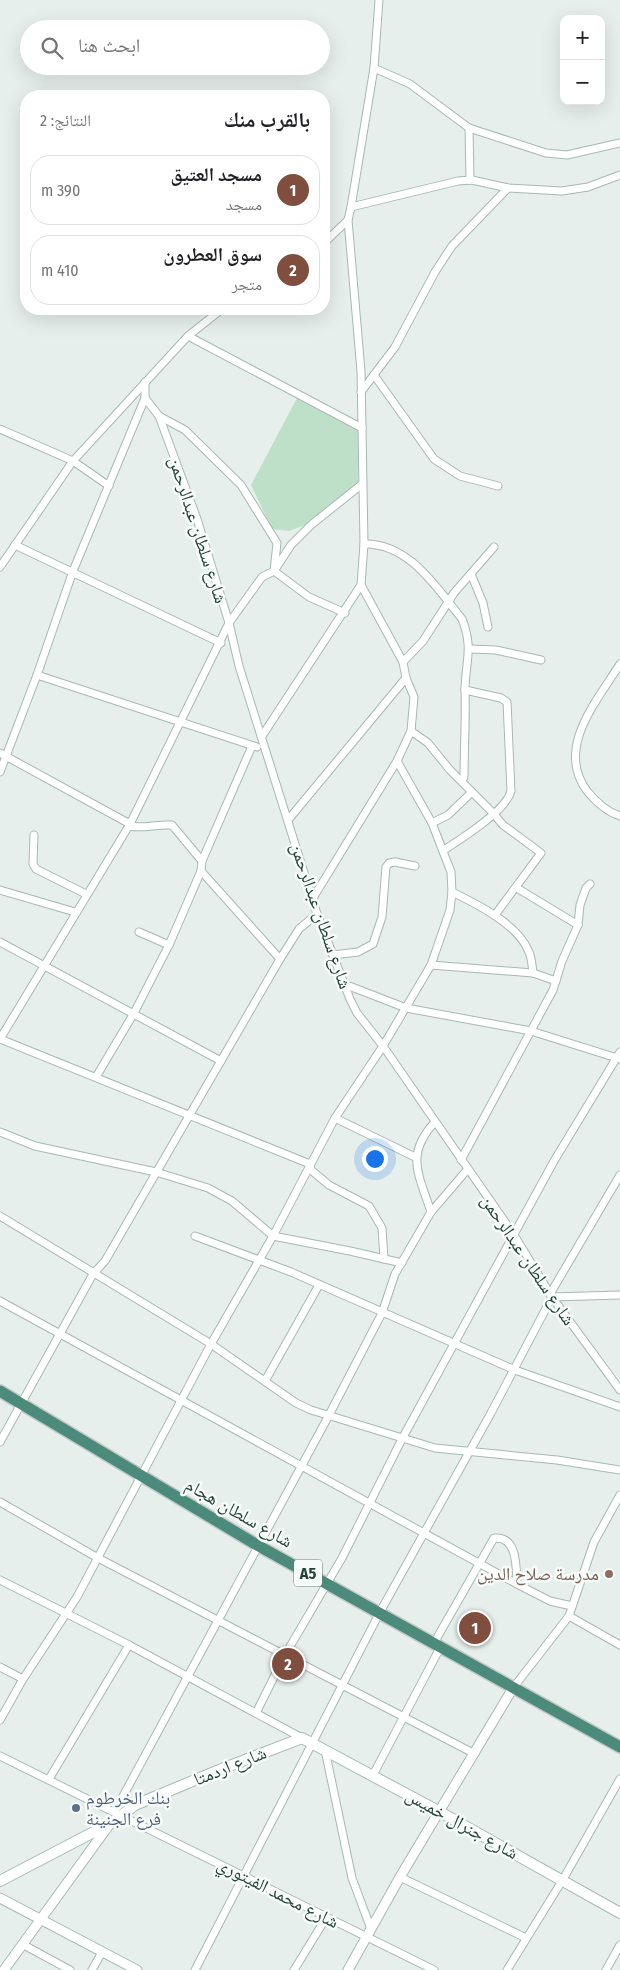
<!DOCTYPE html>
<html lang="ar">
<meta charset="utf-8">
<style>
body{margin:0;font-family:"Fira Sans Condensed","Noto Naskh Arabic",sans-serif;background:#f6f6f6;color:#202124;direction:rtl}
.controls{position:absolute;right:15px;top:15px;display:grid;overflow:hidden;border-radius:10px;box-shadow:0 5px 20px #0002}
.controls button{width:45px;height:45px;display:grid;place-items:center;padding:0;border:0;border-bottom:1px solid #e0e0e0;background:#fff;color:#202124;font:25px sans-serif}
.you{position:absolute;left:374px;top:1158px;width:18px;height:18px;margin:-12px;border:4px solid #fff;border-radius:50%;background:#1a73e8;box-shadow:0 0 0 8px #1a73e833}
.badge{display:grid;place-items:center;width:32px;height:32px;border-radius:50%;background:#7f4e3f;color:#fff;font-size:16px;font-weight:700}
.pin{position:absolute;translate:-50% -50%;border:2px solid #fff;box-shadow:0 1px 5px #0006}
.list{margin:0;padding:0;list-style:none}
h2{display:flex;justify-content:space-between;align-items:center;height:65px;margin:0;padding:0 20px;font-size:21px}
h2 small{font-size:16px;font-weight:400;color:#757577}
.list li{display:grid;grid-template-columns:32px 1fr auto;gap:15px;align-items:center;box-sizing:border-box;height:70px;margin:0 10px 10px;padding:0 10px;border:1px solid #e0e0e0;border-radius:20px}
.list b{display:block;font-size:19px;white-space:nowrap}
.list p{margin:0;font-size:16px;white-space:nowrap;color:#757577}
.list em{font-size:16px;font-style:normal;color:#757577}
.icon{flex:none;width:28px;height:28px;fill:none;stroke:currentColor;stroke-width:2;stroke-linecap:round;stroke-linejoin:round}
.map{position:relative;flex:none;width:620px;height:1970px;overflow:hidden;direction:ltr}
.search{position:absolute;background:#fff;box-shadow:0 5px 20px #0002;left:20px;top:20px;width:310px;height:55px;display:flex;align-items:center;gap:12px;box-sizing:border-box;padding:0 18px;border-radius:28px;color:#757577;font-size:19px}
.panel{position:absolute;background:#fff;box-shadow:0 5px 20px #0002;left:20px;top:90px;width:310px;height:225px;border-radius:20px;direction:rtl}
.map>svg:first-child{display:block}
</style>
<div class="map">
<svg width="620" height="1970" viewBox="0 0 620 1970">
<rect width="100%" height="100%" fill="#e6efeb"/>
<polygon fill="#bfe0c8" points="297,398 358,430 358,485 308,524 289,531 272,529 251,485"/>
<g fill="none" stroke-linecap="round" stroke-linejoin="round">
<defs>
<g id="minor">
<polyline points="374,68 410,84 469,128 546,153 567,155 620,143"/>
<polyline points="469,128 470,180"/>
<polyline points="351,207 458,181 472,180 508,188 562,191 588,187 620,175"/>
<polyline points="324,243 348,220 351,207 374,68 379,0"/>
<polyline points="188,336 362,428"/>
<polyline points="374,375 434,459 460,476 498,486"/>
<polyline points="145,382 145,398 159,416 197,519 229,623 239,666 317,914 350,999 357,1013 383,1046 514,1235 552,1297 620,1390"/>
<polyline points="361,392 395,347 435,272 452,246 508,188"/>
<polyline points="159,416 185,430 241,485 277,543 274,571 309,597 345,613"/>
<polyline points="0,429 73,461 109,486"/>
<path d="M364 544C409 543 436 587 462 619 474 649 465 662 465 691 466 720 464 748 464 777L462 781"/>
<polyline points="15,545 221,643"/>
<polyline points="0,567 73,461 188,336 222,309"/>
<polyline points="471,574 483,603 488,627"/>
<polyline points="470,649 496,650 541,660"/>
<polyline points="403,662 423,641 454,593 494,547"/>
<path d="M620 664C597 701 555 748 587 791 596 802 607 812 620 816"/>
<polyline points="37,675 257,747"/>
<polyline points="411,731 428,743 450,770 493,813 503,825 541,853 495,915"/>
<polyline points="262,736 361,585 364,544 361,371 348,220"/>
<polyline points="0,753 130,824"/>
<polyline points="0,772 37,675 73,571 145,398"/>
<polyline points="288,820 406,678"/>
<polyline points="432,823 448,815 472,792"/>
<path d="M129 826C143 829 157 824 172 825L202 861"/>
<polyline points="34,835 33,864 36,869 86,894"/>
<path d="M444 850C461 839 506 811 511 791L507 702 501 698 465 690"/>
<polyline points="201,871 280,959"/>
<polyline points="517,888 578,925"/>
<polyline points="0,890 75,912"/>
<path d="M452 892C477 904 517 924 528 950 532 957 532 966 533 973"/>
<polyline points="313,898 397,761 411,731 414,697 406,678 403,662 361,585"/>
<polyline points="139,932 169,945"/>
<polyline points="0,942 221,1061"/>
<polyline points="333,955 358,952 373,944 382,917 386,867 389,863 395,862 415,866"/>
<polyline points="431,965 533,973 556,981"/>
<polyline points="344,984 406,1008 531,1031 620,1059"/>
<polyline points="0,1039 130,824 229,623 262,577 274,571 291,545 311,525 361,485"/>
<polyline points="0,1039 310,1164"/>
<polyline points="96,1077 134,1013 169,945 201,871 202,861 252,746"/>
<polyline points="335,1118 415,1157"/>
<polyline points="0,1132 35,1146 156,1172 208,1188 232,1201 273,1236 350,1251 402,1263"/>
<polyline points="461,1160 553,990 562,961 578,925 580,905 586,888 590,884"/>
<polyline points="310,1164 311,1170 329,1185 369,1206 382,1228 384,1259"/>
<path d="M431 1212C419 1175 405 1155 434 1123"/>
<polyline points="0,1216 211,1344 296,1403 311,1410 435,1448 557,1460 620,1470"/>
<polyline points="195,1236 291,1272 515,1370 620,1407"/>
<polyline points="550,1294 620,1175"/>
<polyline points="0,1301 517,1584 550,1601 572,1606"/>
<polyline points="265,1381 319,1285"/>
<polyline points="0,1442 93,1274 105,1261 280,959 299,929 317,914"/>
<polyline points="0,1502 98,1558 475,1754"/>
<polyline points="0,1580 129,1645 302,1738"/>
<polyline points="569,1616 620,1645"/>
<path d="M434 1643 494 1538C518 1536 516 1567 517 1584"/>
<polyline points="0,1667 23,1679"/>
<polyline points="513,1688 569,1616 594,1542 620,1495"/>
<polyline points="256,1713 285,1655 342,1558 402,1439 554,1161 620,1052"/>
<polyline points="0,1720 23,1679 77,1597 211,1344 273,1236 335,1118 383,1046 431,965 450,910 452,892 451,872 432,823 397,761"/>
<polyline points="325,1750 352,1878 371,1929"/>
<polyline points="0,1756 434,1970"/>
<polyline points="373,1775 441,1646"/>
<polyline points="49,1779 129,1645"/>
<polyline points="115,1811 328,1417 382,1313 395,1274 431,1212 467,1170"/>
<polyline points="400,1877 526,1938"/>
<polyline points="22,1944 70,1970"/>
<polyline points="92,1970 102,1952"/>
<polyline points="195,1970 380,1612 491,1413 552,1297 620,1295"/>
<polyline points="294,1970 326,1918"/>
<polyline points="507,1970 562,1881 620,1779"/>
<polyline points="606,1970 620,1945"/>
</g>
<g id="tertiary">
<polyline points="0,1898 137,1970"/>
<polyline points="4,1970 109,1825"/>
<polyline points="348,1970 400,1877 513,1688"/>
</g>
<polyline id="secondary" points="0,1881 111,1823 135,1805 219,1770 302,1738 440,1812 620,1913"/>
<polyline id="trunk" points="0,1391 257,1545 620,1747"/>
</defs>
<use href="#minor" stroke="#a8b8b2" stroke-width="9"/>
<use href="#tertiary" stroke="#a8b8b2" stroke-width="11"/>
<use href="#secondary" stroke="#a4bbb3" stroke-width="12"/>
<use href="#trunk" stroke="#c2cac8" stroke-width="14"/>
<use href="#minor" stroke="#fff" stroke-width="7"/>
<use href="#tertiary" stroke="#fff" stroke-width="9"/>
<use href="#secondary" stroke="#fff" stroke-width="10"/>
<use href="#trunk" stroke="#4c8a7c" stroke-width="11"/>
</g>
<circle fill="#8d6e63" stroke="#f7fbf9" stroke-width="2" cx="609" cy="1574" r="5"/>
<circle fill="#5c6f8a" stroke="#f7fbf9" stroke-width="2" cx="76" cy="1808" r="5"/>
<g text-anchor="middle" dominant-baseline="central" stroke-width="5" stroke-linejoin="round" paint-order="stroke">
<rect fill="#f7fbf9" stroke="#637a73" stroke-width="1" x="294" y="1559.5" width="28" height="27" rx="4"/>
<g font-size="16" font-weight="bold" fill="#24423a">
<text x="308" y="1573">A5</text>
</g>
<g font-size="18" fill="#24423a" stroke="#f7fbf9">
<text transform="translate(198 530) rotate(72)">شارع سلطان عبدالرحمن</text>
<text transform="translate(321 916) rotate(71)">شارع سلطان عبدالرحمن</text>
<text transform="translate(528 1260) rotate(56)">شارع سلطان عبدالرحمن</text>
<text transform="translate(239 1513) rotate(30)">شارع سلطان هجام</text>
<text transform="translate(230 1766) rotate(-22)">شارع اردمتا</text>
<text transform="translate(462 1824) rotate(29)">شارع جنرال خميس</text>
<text transform="translate(278 1893) rotate(27)">شارع محمد الفيتوري</text>
</g>
<g font-size="18" fill="#785e54" stroke="#f7fbf9" text-anchor="end">
<text x="599" y="1574">مدرسة صلاح الدين</text>
</g>
<g font-size="18" fill="#4e5e75" stroke="#f7fbf9" text-anchor="start">
<text x="86" y="1798">بنك الخرطوم<tspan x="86" dy="21">فرع الجنينة</tspan></text>
</g>
</g>
</svg>
<div class="controls">
<button>+</button>
<button>−</button>
</div>
<div class="you"></div>
<div class="pin badge" style="left:475px;top:1628px">1</div>
<div class="pin badge" style="left:288px;top:1664px">2</div>
<div class="search"><svg class="icon" aria-label="search" viewBox="0 0 24 24"><circle cx="10" cy="10" r="6"/><path d="M15 15l6 6"/></svg>ابحث هنا</div>
<section class="panel">
<h2>بالقرب منك<small>النتائج: 2</small></h2>
<ul class="list">
<li><span class="badge">1</span><div><b>مسجد العتيق</b><p>مسجد</p></div><em>390 m</em></li>
<li><span class="badge">2</span><div><b>سوق العطرون</b><p>متجر</p></div><em>410 m</em></li>
</ul>
</section>
</div>
